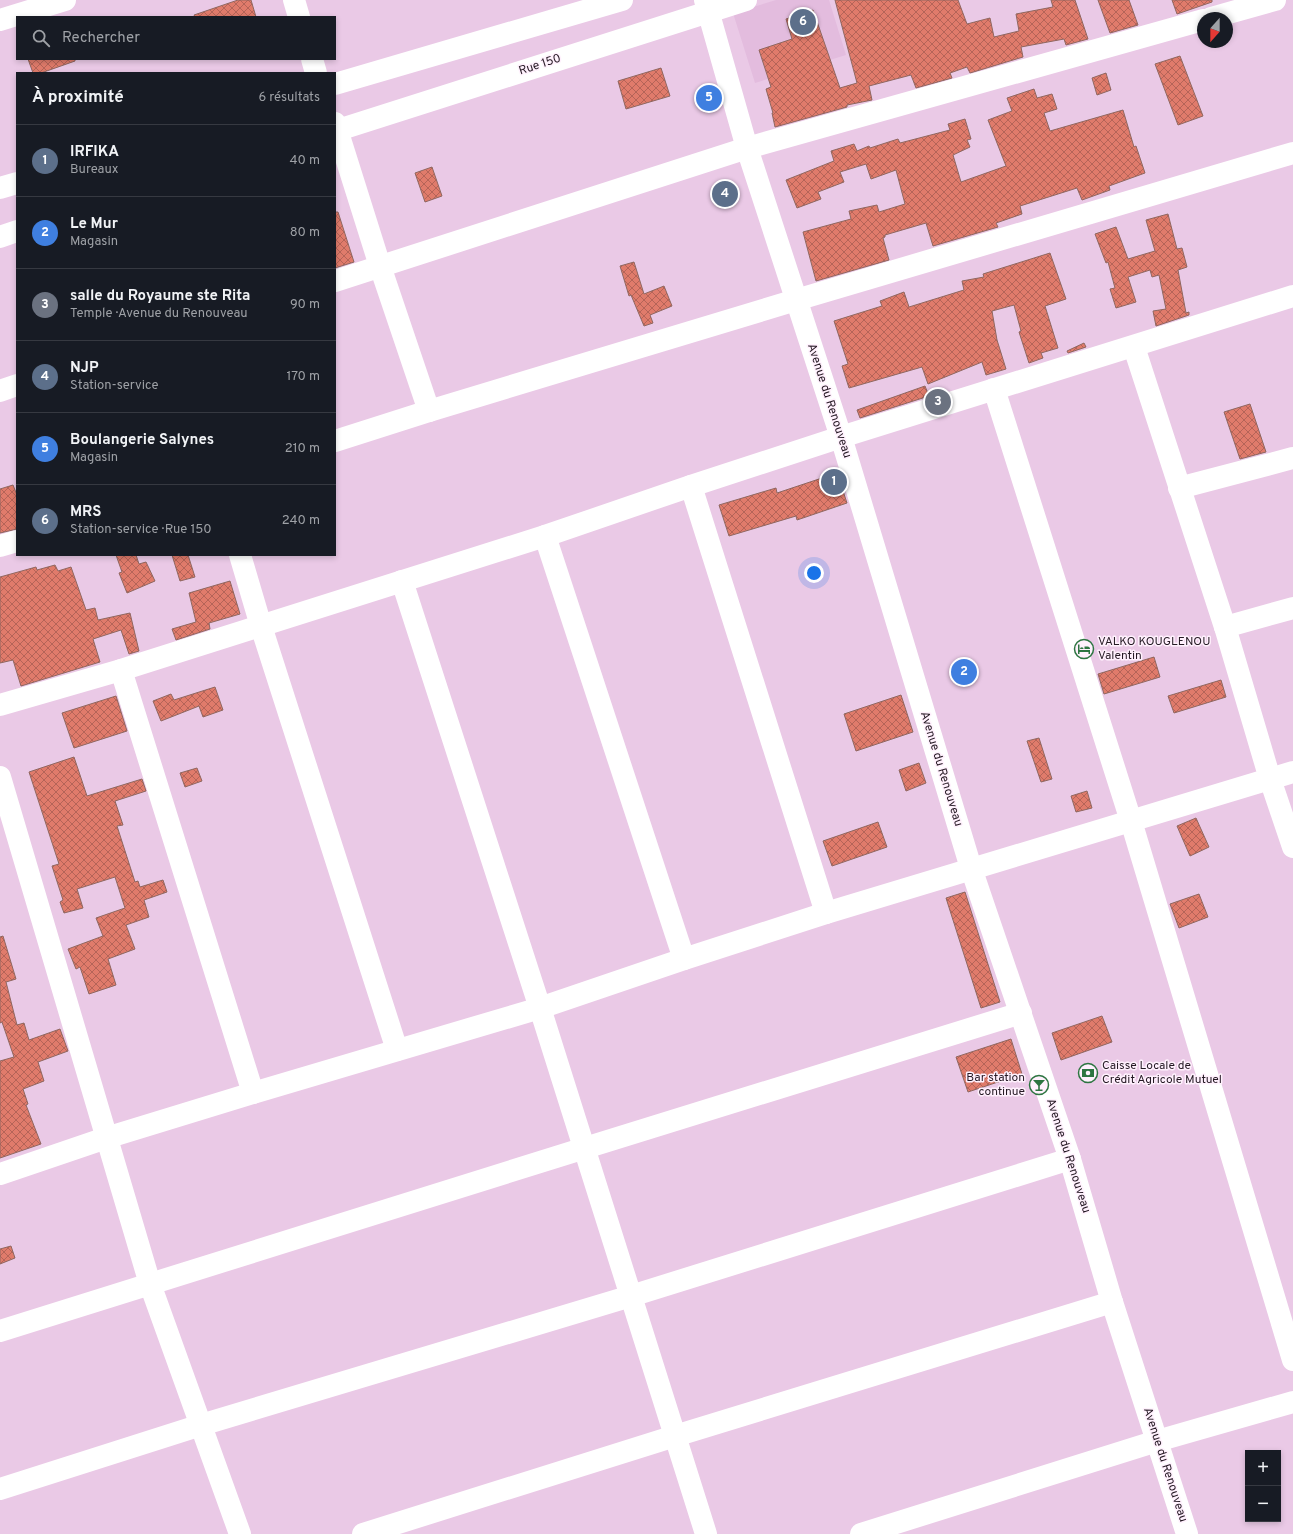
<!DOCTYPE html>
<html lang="fr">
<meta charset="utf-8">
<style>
body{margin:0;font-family:Overpass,sans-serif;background:#242831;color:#f1f3f6}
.controls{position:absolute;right:12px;bottom:12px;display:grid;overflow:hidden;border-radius:0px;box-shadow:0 2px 6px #0003}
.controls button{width:36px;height:36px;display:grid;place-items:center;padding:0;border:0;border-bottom:1px solid #363941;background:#171b24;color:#f1f3f6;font:20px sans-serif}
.compass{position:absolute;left:1197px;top:12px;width:36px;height:36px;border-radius:50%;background:#171b24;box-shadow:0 2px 6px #0003;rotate:201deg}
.you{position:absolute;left:814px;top:573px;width:14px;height:14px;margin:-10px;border:3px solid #fff;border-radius:50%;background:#1a73e8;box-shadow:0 0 0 6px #1a73e833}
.badge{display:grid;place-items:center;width:26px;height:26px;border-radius:50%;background:#b45309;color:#fff;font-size:13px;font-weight:700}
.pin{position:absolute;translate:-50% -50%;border:2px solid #fff;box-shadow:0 1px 4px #0006}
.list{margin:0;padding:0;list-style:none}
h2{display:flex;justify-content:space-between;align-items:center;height:52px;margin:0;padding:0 16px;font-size:17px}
h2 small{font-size:13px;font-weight:400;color:#9ea1a6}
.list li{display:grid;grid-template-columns:26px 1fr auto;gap:12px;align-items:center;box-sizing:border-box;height:72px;padding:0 16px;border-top:1px solid #363941}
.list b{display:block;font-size:15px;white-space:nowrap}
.list p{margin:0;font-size:13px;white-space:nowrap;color:#9ea1a6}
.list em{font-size:13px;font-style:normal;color:#9ea1a6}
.icon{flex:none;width:22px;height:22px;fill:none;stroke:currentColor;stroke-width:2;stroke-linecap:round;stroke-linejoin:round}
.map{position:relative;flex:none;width:1293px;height:1534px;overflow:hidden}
.search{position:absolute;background:#171b24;box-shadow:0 2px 6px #0003;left:16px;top:16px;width:320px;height:44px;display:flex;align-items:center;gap:10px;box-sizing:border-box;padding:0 14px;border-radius:0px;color:#9ea1a6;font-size:15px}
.panel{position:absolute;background:#171b24;box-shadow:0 2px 6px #0003;left:16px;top:72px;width:320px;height:484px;border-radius:0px}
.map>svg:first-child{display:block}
</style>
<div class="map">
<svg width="1293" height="1534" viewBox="0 0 1293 1534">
<defs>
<pattern id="building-cross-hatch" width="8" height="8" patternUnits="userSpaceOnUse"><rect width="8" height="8" fill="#e07b6b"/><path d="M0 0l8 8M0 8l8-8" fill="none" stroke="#b56458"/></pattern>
</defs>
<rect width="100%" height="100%" fill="#eac9e6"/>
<polygon fill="#e3bcde" points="776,0 829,0 846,55 755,83 733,13"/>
<g fill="url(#building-cross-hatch)" stroke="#8f6760">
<polygon points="238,0 251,0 256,17 195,17 194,15"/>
<polygon points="835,0 958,0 967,24 990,18 994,37 1019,31 1016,14 1053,7 1051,0 1075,0 1088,39 1066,45 1064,39 1021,47 1023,57 970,73 967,67 950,73 952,78 916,88 911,75 869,86 872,100 847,105 847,107 775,127 772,113 773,113 766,89 771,87 759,50 792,39 786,19 813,10 840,88 857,83"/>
<polygon points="1098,0 1129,0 1138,25 1110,33"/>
<polygon points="1172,0 1212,0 1212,2 1177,14"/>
<polygon points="1180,56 1203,116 1178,125 1155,64"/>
<polygon points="28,59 75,59 75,61 41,73 33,73"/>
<polygon points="661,68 670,96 626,109 618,81"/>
<polygon points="1106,73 1111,90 1097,95 1092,78"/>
<polygon points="1034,89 1037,98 1052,94 1057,109 1044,113 1050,131 1123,110 1134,147 1136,146 1145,173 1109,186 1110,190 1082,200 1077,188 1020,206 1022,214 996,223 998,227 933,246 926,223 885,235 885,237 883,238 889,260 816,281 803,232 851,219 849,211 877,205 879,212 905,204 896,170 871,179 866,164 840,172 844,182 818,192 821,199 797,208 786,180 834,161 831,151 854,144 857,151 869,146 870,148 898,139 900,143 950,130 948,124 965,119 971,139 967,140 970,147 953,155 961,182 1006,166 988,120 1012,111 1007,98"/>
<polygon points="432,167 442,196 425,202 415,173"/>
<polygon points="335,212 338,212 354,262 335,268"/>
<polygon points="1168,214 1177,249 1182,248 1187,267 1178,270 1186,313 1189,312 1189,315 1156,326 1153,311 1166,309 1159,275 1152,277 1150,270 1128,277 1136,302 1116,308 1110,289 1115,288 1108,262 1106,263 1095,234 1116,227 1128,259 1155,251 1146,220"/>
<polygon points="1050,253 1066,299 1045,306 1058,348 1041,353 1043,358 1029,363 1019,332 1021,331 1014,305 992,311 997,340 1006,369 986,375 982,362 928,384 922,367 849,388 842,366 848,364 834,321 882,306 880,301 904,292 909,307 964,290 962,281 984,277 983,274"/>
<polygon points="634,262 644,294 664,286 672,306 650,315 653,323 644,326 631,295 629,296 620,266"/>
<polygon points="1084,343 1086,347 1068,353 1067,351"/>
<polygon points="925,386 929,396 860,418 857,410"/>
<polygon points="1250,404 1266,452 1240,459 1224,412"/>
<polygon points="837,473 847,503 797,520 796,516 729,536 719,505 776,488 777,493"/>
<polygon points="13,485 17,495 17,529 0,533 0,489"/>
<polygon points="116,555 136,555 139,564 146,562 155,581 127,593 119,573 122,572"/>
<polygon points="172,555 188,555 195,577 180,581"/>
<polygon points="55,565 58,571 71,567 86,610 95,608 98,620 130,613 139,651 129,654 121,630 93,639 100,662 21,686 13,660 0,663 0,577 36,567 37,570"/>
<polygon points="230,581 240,614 209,623 210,629 176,640 172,629 196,622 189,593"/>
<polygon points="1154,657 1160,677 1104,694 1098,674"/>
<polygon points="1221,680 1226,697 1174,713 1168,696"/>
<polygon points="215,687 223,710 203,717 199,706 161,721 153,701 171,694 174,700"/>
<polygon points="901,695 913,732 856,751 844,714"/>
<polygon points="116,696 127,731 74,748 62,713"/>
<polygon points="1039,738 1052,779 1041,782 1027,741"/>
<polygon points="74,757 87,796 142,779 146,791 115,801 123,825 117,826 135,882 138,881 140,887 163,880 167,892 144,900 149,917 126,925 135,949 108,959 116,985 89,994 80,967 76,969 68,949 103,936 96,918 125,908 115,877 77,889 83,908 64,913 60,902 63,900 52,866 59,864 29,772"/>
<polygon points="919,763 926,783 906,791 899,770"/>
<polygon points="197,768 202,781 185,787 180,773"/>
<polygon points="1087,791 1092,808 1076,812 1071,796"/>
<polygon points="1196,818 1209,847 1190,856 1177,826"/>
<polygon points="878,822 887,847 832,866 823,841"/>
<polygon points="965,892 1000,1002 981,1008 946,898"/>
<polygon points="1199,894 1208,917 1179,928 1170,904"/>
<polygon points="3,936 16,979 6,982 17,1025 24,1023 29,1040 60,1029 68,1051 38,1062 44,1081 23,1089 28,1104 26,1105 41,1144 0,1158 0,1061 14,1057 2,1022 0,1023 0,937"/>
<polygon points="1102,1016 1112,1042 1061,1060 1052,1033"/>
<polygon points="1011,1039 1022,1074 968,1092 956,1057"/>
<polygon points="11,1246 15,1258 0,1264 0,1249"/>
</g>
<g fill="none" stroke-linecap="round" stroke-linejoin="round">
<g stroke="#fff" stroke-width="22">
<polyline points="294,0 299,17"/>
<polyline points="1211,18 1275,0"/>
<polyline points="0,20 65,0"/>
<polyline points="312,59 316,73"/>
<polyline points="335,123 380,266 429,411"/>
<polyline points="335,281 747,148 1203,20"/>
<polyline points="1134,347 1225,627 1270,779 1293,847"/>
<polyline points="994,389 1131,821 1293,1360"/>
<polyline points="0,391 17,385"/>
<polyline points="335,441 429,411 796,300 1293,153"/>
<polyline points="691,486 826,913"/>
<polyline points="1179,488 1293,458"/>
<polyline points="545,536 684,959"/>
<polyline points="0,546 17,541"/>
<polyline points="240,555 261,626 397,1050"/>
<polyline points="402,581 540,1008 706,1534"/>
<polyline points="1225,627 1293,608"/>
<polyline points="121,670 253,1093"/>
<polyline points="0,705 121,670 545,536 691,486 841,437 1293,296"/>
<polyline points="0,777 150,1284 240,1534"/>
<polyline points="0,1174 106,1138 253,1093 540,1008 684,959 826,913 1293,772"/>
<polyline points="0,1331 585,1148 1021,1013"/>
<polyline points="0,1489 201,1425 631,1296 1070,1159"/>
<polyline points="363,1534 675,1436 1112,1302"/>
<polyline points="861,1534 1157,1441 1293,1402"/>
</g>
<g stroke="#fff" stroke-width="22">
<polyline points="705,0 747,148 841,437 971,868 1070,1159 1112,1302 1187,1534"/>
<polyline points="335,84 622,0"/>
<polyline points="335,131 746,0"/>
<polyline points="0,188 17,183"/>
<polyline points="0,237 17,231"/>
</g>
</g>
<defs>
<symbol id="hotel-ring" viewBox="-11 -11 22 22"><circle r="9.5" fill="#fff1fd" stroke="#2d7541" stroke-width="1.5"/><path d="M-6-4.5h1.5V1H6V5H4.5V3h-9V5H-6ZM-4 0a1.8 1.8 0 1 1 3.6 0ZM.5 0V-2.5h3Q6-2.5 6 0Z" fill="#2d7541"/></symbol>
<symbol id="bank-ring" viewBox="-11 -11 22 22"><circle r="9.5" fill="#fff1fd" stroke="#2d7541" stroke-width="1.5"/><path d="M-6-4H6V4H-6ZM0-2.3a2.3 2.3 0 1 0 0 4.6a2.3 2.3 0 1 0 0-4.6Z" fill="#2d7541"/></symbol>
<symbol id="bar-ring" viewBox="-11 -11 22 22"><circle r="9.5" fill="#fff1fd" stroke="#2d7541" stroke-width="1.5"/><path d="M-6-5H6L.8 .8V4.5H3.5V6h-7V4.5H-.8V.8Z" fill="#2d7541"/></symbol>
</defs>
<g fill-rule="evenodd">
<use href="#hotel-ring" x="1073" y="638" width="22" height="22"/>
<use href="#bank-ring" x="1077" y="1062" width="22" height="22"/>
<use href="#bar-ring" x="1028" y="1074" width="22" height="22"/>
</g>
<g text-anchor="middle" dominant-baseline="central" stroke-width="3" stroke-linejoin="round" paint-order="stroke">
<g font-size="12" fill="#251924" stroke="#fff1fd">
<text transform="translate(540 65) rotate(-18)">Rue 150</text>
<text transform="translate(829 401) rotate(72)">Avenue du Renouveau</text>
<text transform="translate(941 769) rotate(73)">Avenue du Renouveau</text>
<text transform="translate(1068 1156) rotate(72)">Avenue du Renouveau</text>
<text transform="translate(1165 1465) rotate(72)">Avenue du Renouveau</text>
</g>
<g font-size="12" fill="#251924" stroke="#fff1fd" text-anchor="start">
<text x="1098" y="642">VALKO KOUGLENOU<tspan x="1098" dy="14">Valentin</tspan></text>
<text x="1102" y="1066">Caisse Locale de<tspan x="1102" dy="14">Crédit Agricole Mutuel</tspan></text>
<text x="1025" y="1078" text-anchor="end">Bar station<tspan x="1025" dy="14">continue</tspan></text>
</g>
</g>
</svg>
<div class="controls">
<button>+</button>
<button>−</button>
</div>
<svg class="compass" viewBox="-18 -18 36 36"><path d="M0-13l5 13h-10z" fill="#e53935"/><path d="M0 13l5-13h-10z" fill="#9ea1a6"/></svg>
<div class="you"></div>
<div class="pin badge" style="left:834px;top:482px;background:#5c6f8a">1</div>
<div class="pin badge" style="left:964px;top:672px;background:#3f7fe0">2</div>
<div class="pin badge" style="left:938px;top:402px;background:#6b7280">3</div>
<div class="pin badge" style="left:725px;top:194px;background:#5c6f8a">4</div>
<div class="pin badge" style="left:709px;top:98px;background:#3f7fe0">5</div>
<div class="pin badge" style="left:803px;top:22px;background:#5c6f8a">6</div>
<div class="search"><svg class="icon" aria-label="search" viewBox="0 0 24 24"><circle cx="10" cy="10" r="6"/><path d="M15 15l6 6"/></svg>Rechercher</div>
<section class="panel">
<h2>À proximité<small>6 résultats</small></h2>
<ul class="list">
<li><span class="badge" style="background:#5c6f8a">1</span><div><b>IRFIKA</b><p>Bureaux</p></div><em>40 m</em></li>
<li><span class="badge" style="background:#3f7fe0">2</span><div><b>Le Mur</b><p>Magasin</p></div><em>80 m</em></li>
<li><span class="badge" style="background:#6b7280">3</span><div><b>salle du Royaume ste Rita</b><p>Temple · Avenue du Renouveau</p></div><em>90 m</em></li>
<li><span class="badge" style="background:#5c6f8a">4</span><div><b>NJP</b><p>Station-service</p></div><em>170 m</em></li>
<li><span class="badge" style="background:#3f7fe0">5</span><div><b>Boulangerie Salynes</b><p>Magasin</p></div><em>210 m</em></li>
<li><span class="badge" style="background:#5c6f8a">6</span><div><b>MRS</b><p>Station-service · Rue 150</p></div><em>240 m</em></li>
</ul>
</section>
</div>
